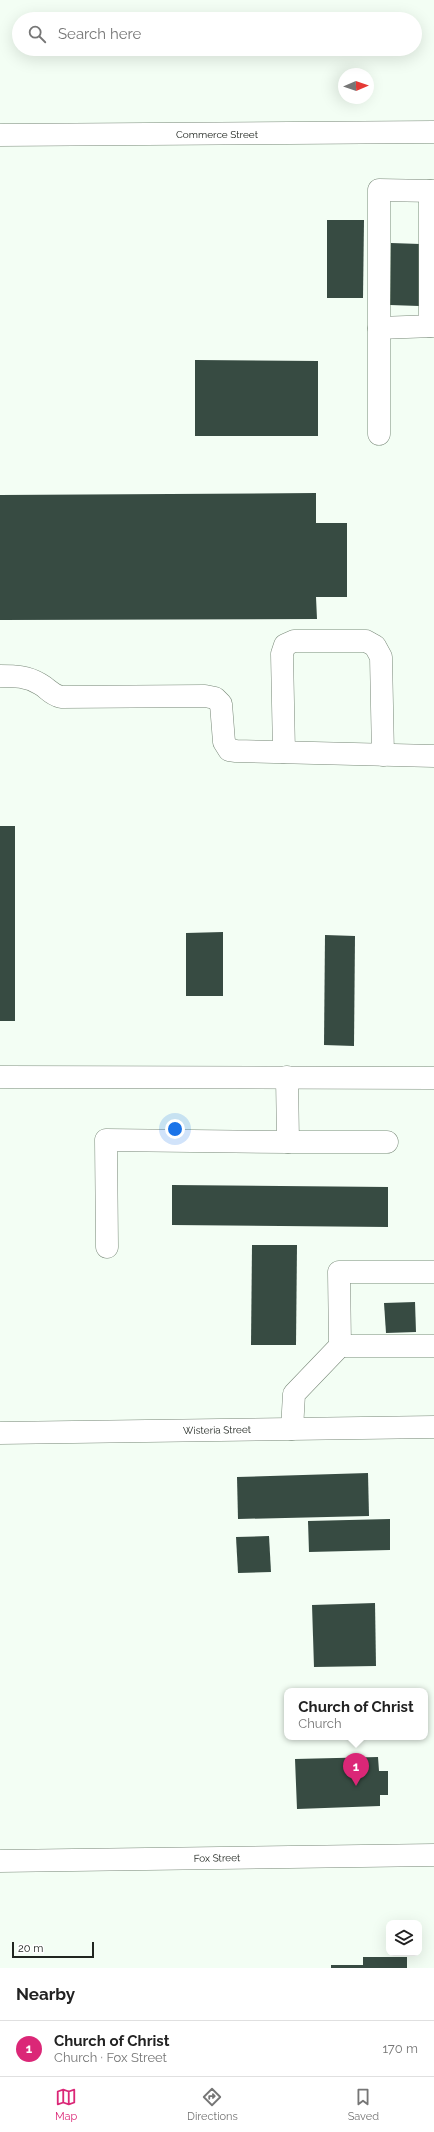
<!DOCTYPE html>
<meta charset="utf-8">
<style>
body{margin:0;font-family:Raleway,sans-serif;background:#f2f2f2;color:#222}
.controls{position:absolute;right:12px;bottom:12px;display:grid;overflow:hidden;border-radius:8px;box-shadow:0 4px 16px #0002}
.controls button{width:36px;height:36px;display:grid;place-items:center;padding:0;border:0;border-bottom:1px solid #e0e0e0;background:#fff;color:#222;font:20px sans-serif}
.compass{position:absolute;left:338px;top:68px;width:36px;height:36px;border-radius:50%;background:#fff;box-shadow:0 4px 16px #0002;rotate:88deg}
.scale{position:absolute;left:12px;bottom:10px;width:82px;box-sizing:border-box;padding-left:4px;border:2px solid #202620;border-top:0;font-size:11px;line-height:14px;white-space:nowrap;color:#202620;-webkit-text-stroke:3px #fff;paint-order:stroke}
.you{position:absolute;left:175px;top:1129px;width:14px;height:14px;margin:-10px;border:3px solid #fff;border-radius:50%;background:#1a73e8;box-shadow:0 0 0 6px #1a73e833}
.badge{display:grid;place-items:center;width:26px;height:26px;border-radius:50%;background:#db2777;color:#fff;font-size:13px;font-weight:700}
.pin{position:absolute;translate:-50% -33px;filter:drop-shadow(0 1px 2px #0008)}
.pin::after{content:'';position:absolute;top:21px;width:14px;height:12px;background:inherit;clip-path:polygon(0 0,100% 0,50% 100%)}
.popup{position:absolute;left:284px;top:1688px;width:144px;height:52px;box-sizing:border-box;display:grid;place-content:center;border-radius:8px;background:#fff;filter:drop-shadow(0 1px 3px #0005);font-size:13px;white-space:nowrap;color:#767676}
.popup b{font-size:15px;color:#222}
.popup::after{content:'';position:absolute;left:50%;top:100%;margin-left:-8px;border:8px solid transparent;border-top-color:#fff}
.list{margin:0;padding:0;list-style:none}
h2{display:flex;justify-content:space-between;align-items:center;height:52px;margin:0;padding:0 16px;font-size:17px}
h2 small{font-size:13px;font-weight:400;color:#767676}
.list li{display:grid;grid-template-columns:26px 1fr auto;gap:12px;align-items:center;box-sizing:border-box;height:56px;padding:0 16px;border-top:1px solid #e0e0e0}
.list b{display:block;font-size:15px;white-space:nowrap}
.list p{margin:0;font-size:13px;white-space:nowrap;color:#767676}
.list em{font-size:13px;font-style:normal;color:#767676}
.icon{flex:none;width:22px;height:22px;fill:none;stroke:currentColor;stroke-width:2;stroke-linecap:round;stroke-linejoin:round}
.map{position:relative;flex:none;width:434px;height:1968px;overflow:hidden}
.search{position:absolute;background:#fff;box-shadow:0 4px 16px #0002;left:12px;right:12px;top:12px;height:44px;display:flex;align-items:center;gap:10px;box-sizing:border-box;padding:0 14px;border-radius:22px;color:#767676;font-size:15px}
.sheet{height:108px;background:#fff}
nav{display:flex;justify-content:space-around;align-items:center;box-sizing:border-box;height:56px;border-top:1px solid #e0e0e0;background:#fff;font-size:11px;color:#767676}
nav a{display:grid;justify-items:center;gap:2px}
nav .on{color:#db2777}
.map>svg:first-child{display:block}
</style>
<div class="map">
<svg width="434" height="1968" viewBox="0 0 434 1968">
<rect width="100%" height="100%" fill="#f3fef4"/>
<g fill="#374b42">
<polygon points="327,220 364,220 363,298 327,298"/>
<polygon points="391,243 420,244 419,306 390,305"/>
<polygon points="195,360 318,361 318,436 195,436"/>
<polygon points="316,493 316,523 347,523 347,597 316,597 317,619 0,620 0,495"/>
<rect x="0" y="826" width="15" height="195"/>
<polygon points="223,932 223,996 186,996 186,933"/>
<polygon points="325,935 355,936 354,1046 324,1045"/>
<polygon points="172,1185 388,1187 388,1227 172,1225"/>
<polygon points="252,1245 297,1245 296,1345 251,1345"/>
<polygon points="415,1302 416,1332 386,1333 384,1303"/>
<polygon points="368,1473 369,1516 238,1519 237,1477"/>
<polygon points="390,1519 390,1550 309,1552 308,1521"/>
<polygon points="269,1536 271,1572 238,1573 236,1537"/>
<polygon points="375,1603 376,1666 314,1667 312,1605"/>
<polygon points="378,1757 379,1771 388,1771 388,1795 380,1795 380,1806 297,1809 295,1759"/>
<polygon points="363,1957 407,1957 407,1968 331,1968 331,1965 363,1965"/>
</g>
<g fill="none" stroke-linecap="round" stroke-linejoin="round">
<defs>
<g id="minor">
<polyline points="0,135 434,132"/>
<polyline points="430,191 430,326"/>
<polyline points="379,328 434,326"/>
<polyline points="379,434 379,190 434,191"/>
<path d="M0 676C15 676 27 676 40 684 49 689 50 694 61 697L205 696 215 698 221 704 224 742 229 750 236 751 434 756"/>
<polyline points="284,752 282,654 285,645 294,641 366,641 375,646 381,657 383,755"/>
<polyline points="0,1077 434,1078"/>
<polyline points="287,1077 288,1142 387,1142"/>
<polyline points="107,1247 106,1140 288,1142"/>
<polyline points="340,1346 434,1346"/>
<polyline points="292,1429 294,1394 340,1346 339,1272 434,1272"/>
<polyline points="0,1433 434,1427"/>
<polyline points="0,1861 434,1855"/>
</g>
</defs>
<use href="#minor" stroke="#798979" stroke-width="23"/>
<use href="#minor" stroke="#fff" stroke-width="22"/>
</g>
<g text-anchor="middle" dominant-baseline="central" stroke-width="4" stroke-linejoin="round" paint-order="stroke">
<g font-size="10" fill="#202620" stroke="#fff">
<text x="217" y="134">Commerce Street</text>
<text transform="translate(217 1430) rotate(-1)">Wisteria Street</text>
<text transform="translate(217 1858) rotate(-1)">Fox Street</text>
</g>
</g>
</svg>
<div class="controls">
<button><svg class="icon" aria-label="layers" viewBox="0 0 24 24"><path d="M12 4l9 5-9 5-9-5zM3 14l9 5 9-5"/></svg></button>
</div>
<svg class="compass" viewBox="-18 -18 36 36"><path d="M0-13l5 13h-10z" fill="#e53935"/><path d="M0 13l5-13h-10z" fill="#767676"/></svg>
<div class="scale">20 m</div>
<div class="you"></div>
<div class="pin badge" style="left:356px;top:1786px">1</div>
<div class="popup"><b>Church of Christ</b>Church</div>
<div class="search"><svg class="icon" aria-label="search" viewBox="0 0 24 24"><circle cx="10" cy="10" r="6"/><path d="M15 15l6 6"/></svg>Search here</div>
</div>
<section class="sheet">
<h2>Nearby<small></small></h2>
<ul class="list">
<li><span class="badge">1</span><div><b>Church of Christ</b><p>Church · Fox Street</p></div><em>170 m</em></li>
</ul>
</section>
<nav>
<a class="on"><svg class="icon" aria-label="map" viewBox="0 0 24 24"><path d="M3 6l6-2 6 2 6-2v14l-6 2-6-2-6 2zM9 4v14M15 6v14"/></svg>Map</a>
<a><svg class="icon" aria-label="directions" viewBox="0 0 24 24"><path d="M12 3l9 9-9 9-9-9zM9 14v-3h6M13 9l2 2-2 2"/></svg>Directions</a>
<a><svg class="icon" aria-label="saved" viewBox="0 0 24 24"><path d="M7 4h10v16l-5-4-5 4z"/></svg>Saved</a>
</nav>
